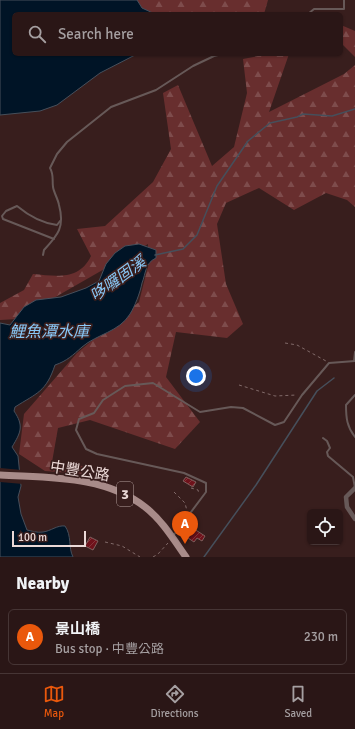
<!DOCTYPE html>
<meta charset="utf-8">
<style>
body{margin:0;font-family:Signika,"Noto Sans TC",sans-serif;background:#321f1f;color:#f1f3f6}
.controls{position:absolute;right:12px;bottom:12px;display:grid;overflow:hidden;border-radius:6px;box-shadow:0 1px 3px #0004}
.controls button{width:36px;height:36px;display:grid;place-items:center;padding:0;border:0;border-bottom:1px solid #463535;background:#2a1616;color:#f1f3f6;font:20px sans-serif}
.scale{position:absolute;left:12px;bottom:10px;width:74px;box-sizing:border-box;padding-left:4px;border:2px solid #ebd9d7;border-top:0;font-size:11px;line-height:14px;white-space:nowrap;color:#ebd9d7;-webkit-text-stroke:3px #381e1d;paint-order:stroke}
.you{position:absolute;left:196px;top:376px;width:14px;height:14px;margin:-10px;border:3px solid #fff;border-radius:50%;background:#1a73e8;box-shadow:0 0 0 6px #1a73e833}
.badge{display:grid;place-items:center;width:26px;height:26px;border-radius:50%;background:#ea580c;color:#fff;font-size:13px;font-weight:700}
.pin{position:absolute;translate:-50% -33px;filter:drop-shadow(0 1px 2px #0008)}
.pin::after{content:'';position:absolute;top:21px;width:14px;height:12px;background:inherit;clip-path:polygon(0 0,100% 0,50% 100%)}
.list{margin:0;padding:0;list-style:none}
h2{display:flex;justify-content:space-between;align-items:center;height:52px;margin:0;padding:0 16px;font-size:17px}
h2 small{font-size:13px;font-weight:400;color:#a59fa1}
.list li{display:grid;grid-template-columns:26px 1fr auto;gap:12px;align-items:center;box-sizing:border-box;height:56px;margin:0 8px 8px;padding:0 8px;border:1px solid #463535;border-radius:6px}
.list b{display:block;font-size:15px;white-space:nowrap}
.list p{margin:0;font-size:13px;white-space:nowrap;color:#a59fa1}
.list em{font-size:13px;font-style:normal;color:#a59fa1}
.icon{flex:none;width:22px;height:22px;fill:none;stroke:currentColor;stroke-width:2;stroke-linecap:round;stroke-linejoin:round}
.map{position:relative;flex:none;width:355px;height:557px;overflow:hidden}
.search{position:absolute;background:#2a1616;box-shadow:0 1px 3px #0004;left:12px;right:12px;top:12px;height:44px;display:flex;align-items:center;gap:10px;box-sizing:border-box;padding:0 14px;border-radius:6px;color:#a59fa1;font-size:15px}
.sheet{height:116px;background:#2a1616}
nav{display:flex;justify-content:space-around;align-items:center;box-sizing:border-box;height:56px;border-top:1px solid #463535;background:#2a1616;font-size:11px;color:#a59fa1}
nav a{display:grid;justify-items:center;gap:2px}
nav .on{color:#ea580c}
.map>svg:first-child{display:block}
</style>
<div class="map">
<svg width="355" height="557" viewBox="0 0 355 557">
<defs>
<pattern id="forest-firs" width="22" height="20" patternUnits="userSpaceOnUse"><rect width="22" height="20" fill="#682e2e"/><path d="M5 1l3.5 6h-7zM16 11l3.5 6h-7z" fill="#7e4c4c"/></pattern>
<pattern id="building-hatch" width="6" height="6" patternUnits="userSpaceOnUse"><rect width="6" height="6" fill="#6f121b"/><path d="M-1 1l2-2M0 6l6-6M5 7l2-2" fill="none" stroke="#84343b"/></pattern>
</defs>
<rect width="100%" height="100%" fill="#381e1d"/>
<g fill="url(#forest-firs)">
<polygon points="131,0 268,0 264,14 154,14 153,12 150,14"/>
<polygon points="341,25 355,31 355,57 341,43"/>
<path d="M268 54H289L269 112 344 74 355 65V207L347 200 326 193 294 210 259 188 226 203 217 224 226 284 243 324 227 338 176 332 166 377 200 422 175 449 90 420 58 428 52 462 90 467 85 474 45 471 19 454 24 414 77 353 139 302 148 266V244L17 319 0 320V303L24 290 33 274C56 276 79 281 91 256L77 229 105 226 153 182 171 149 163 93 178 85 212 166 234 147 247 93 243 59Z"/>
</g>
<g fill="#001426" stroke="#464f5b">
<polygon points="0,0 137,0 142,8 155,14 14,14 14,54 137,54 100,73 57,105 40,111 0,115"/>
<path d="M139 244 156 250V258C145 263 146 273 142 283 140 293 135 306 130 314 119 332 97 334 82 347 73 355 67 361 55 365 46 392 37 393 15 407L14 411C24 426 21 432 12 447L18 456 21 486 18 497 21 514 27 530C32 531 37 533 43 532 51 531 57 525 65 526 72 536 68 547 73 557H0V323L10 325 24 307 36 300 61 297 86 288 99 281 106 264 115 253 125 246Z"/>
</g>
<polygon fill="#381e1d" points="0,468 22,470 23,484 0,482"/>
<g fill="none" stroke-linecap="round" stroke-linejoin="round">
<g stroke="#464f5b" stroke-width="1.5">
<polyline points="155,255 183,249 197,235 217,186 248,141 270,123 297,117 303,114 332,116 355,109"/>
<polyline points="204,557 256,485 317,391 334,378"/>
</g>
</g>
<g fill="url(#building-hatch)" stroke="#7e5f5d">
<polygon points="186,477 196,482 193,487 183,481"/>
<polygon points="191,527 205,536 202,541 197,538 194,542 185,536"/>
<polygon points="90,537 98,541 93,550 85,546"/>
</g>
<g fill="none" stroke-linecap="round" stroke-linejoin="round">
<g stroke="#816a69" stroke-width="1" stroke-dasharray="3 3" stroke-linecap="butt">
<polyline points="285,343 297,345 326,361"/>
<polyline points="239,385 275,396 297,395"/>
<polyline points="191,488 198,490 199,494"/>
<polyline points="174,492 185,503 187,511"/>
<polyline points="105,542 122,546 140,557"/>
<polyline points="153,557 158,554 168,543"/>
</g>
<g stroke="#675958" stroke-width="2">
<polyline points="308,14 314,9 344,9 344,0"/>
<path d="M54 239 3 219 2 216 6 211 17 206C29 216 41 223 57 225L60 221"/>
<path d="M43 255 44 250C58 235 65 227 59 205 58 199 54 193 53 187 52 179 54 175 50 168L57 154 67 142 111 107 156 90 193 66 214 56 222 54"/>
<polyline points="354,361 355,352"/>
<path d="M355 395 346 405C346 418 347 427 355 437"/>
<polyline points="323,438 327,441 330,448 327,452 328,456 353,477 355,488"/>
<polyline points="173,536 206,492 206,483 184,473 97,454 86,449 76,430 79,419 94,413 103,400 125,386 153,383 200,412 231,407 243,408 275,425 284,422 302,395 329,363 355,361"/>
</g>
<polyline stroke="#675958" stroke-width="4.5" points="355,488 346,497 347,507 355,519"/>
<path stroke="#a88b89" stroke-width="7" d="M0 475C49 478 104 475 145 507 162 520 174 540 186 557"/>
</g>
<g text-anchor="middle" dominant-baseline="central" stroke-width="3.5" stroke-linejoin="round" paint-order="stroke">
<rect fill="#381e1d" stroke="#b5a19f" stroke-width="1" x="117" y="482" width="16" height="24" rx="3"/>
<g font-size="14" font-weight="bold" fill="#ebd9d7">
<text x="125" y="494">3</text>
</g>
<g font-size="15" fill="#ebd9d7" stroke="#381e1d">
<text transform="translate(80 471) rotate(9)">中豐公路</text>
</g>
<g font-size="16" font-style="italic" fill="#89c8f7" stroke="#381e1d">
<text transform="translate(118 279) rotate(-36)">哆囉固溪</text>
<text x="49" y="332">鯉魚潭水庫</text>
</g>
</g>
</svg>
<div class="controls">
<button><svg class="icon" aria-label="locate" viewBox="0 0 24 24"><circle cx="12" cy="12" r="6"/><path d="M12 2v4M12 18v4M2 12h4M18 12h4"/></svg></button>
</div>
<div class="scale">100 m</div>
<div class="you"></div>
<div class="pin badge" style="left:185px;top:544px">A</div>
<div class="search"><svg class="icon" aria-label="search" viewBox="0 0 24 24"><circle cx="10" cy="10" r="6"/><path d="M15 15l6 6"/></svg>Search here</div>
</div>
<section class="sheet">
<h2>Nearby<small></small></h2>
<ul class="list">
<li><span class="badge">A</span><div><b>景山橋</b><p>Bus stop · 中豐公路</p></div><em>230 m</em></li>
</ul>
</section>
<nav>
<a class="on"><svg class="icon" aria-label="map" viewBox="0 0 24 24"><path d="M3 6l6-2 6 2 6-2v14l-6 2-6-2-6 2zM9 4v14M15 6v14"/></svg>Map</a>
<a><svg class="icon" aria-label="directions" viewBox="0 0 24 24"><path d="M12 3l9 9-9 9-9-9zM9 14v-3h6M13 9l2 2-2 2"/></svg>Directions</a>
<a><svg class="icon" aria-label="saved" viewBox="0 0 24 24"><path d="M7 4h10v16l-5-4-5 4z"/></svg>Saved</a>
</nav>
